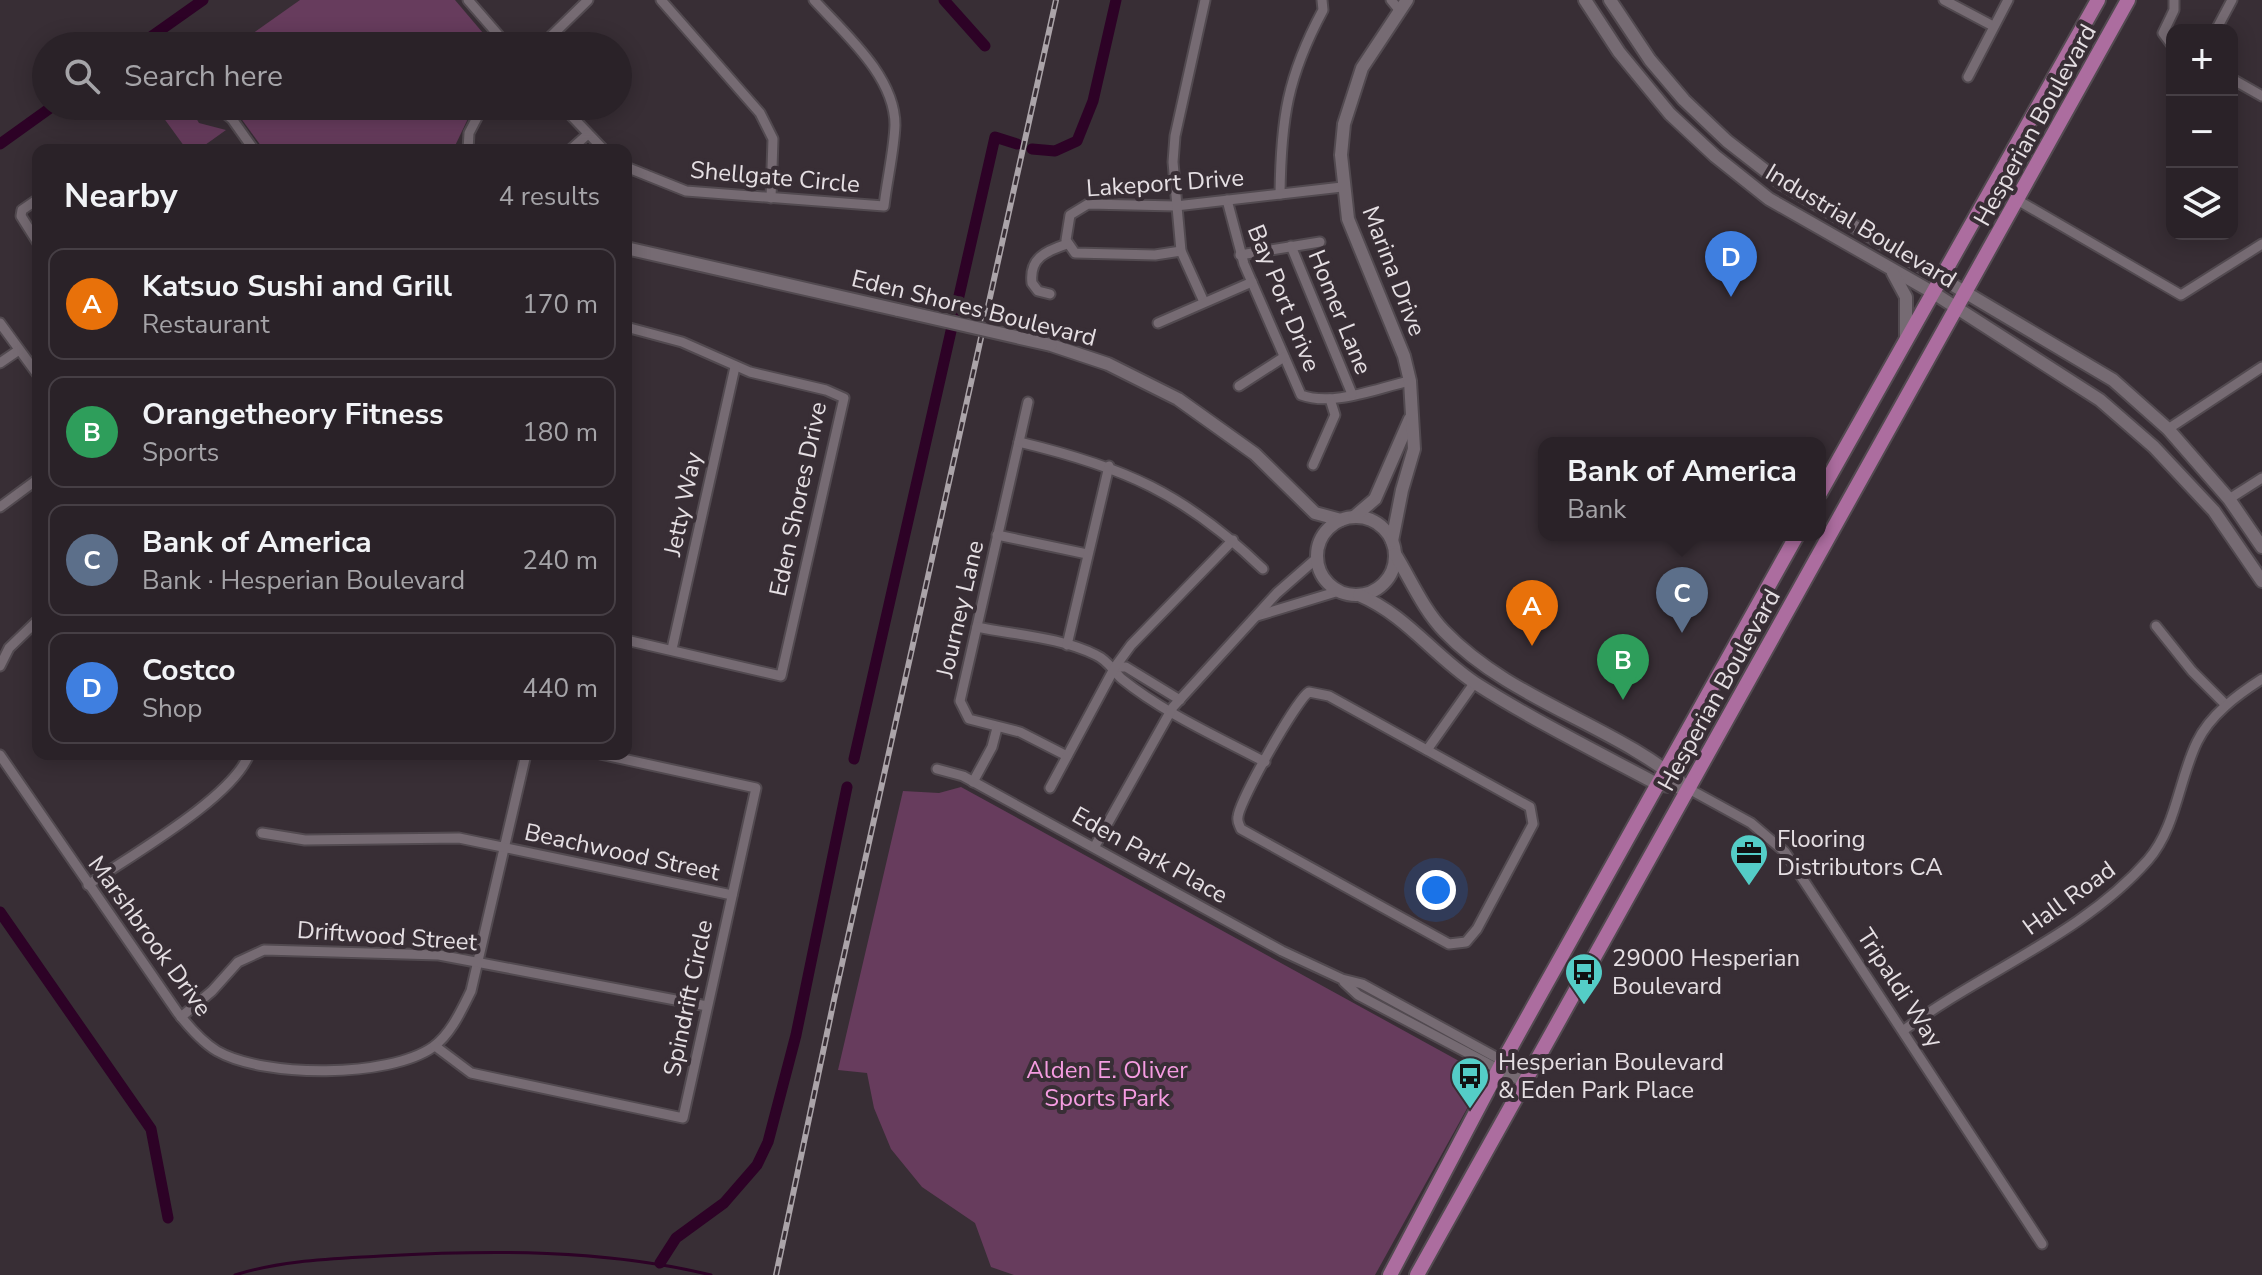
<!DOCTYPE html>
<meta charset="utf-8">
<style>
body{margin:0;font-family:"Nunito Sans",sans-serif;background:#362f34;color:#f1f3f6}
.controls{position:absolute;right:24px;top:24px;display:grid;overflow:hidden;border-radius:16px;box-shadow:0 4px 20px #0003}
.controls button{width:72px;height:72px;display:grid;place-items:center;padding:0;border:0;border-bottom:2px solid #463f45;background:#2a2228;color:#f1f3f6;font:40px sans-serif}
.you{position:absolute;left:1436px;top:890px;width:28px;height:28px;margin:-20px;border:6px solid #fff;border-radius:50%;background:#1a73e8;box-shadow:0 0 0 12px #1a73e833}
.badge{display:grid;place-items:center;width:52px;height:52px;border-radius:50%;background:#0b8043;color:#fff;font-size:26px;font-weight:700}
.pin{position:absolute;translate:-50% -66px;filter:drop-shadow(0 2px 4px #0008)}
.pin::after{content:'';position:absolute;top:42px;width:28px;height:24px;background:inherit;clip-path:polygon(0 0,100% 0,50% 100%)}
.popup{position:absolute;left:1538px;top:437px;width:288px;height:104px;box-sizing:border-box;display:grid;place-content:center;border-radius:16px;background:#2a2228;filter:drop-shadow(0 2px 6px #0005);font-size:26px;white-space:nowrap;color:#a5a4a8}
.popup b{font-size:30px;color:#f1f3f6}
.popup::after{content:'';position:absolute;left:50%;top:100%;margin-left:-16px;border:16px solid transparent;border-top-color:#2a2228}
.list{margin:0;padding:0;list-style:none}
h2{display:flex;justify-content:space-between;align-items:center;height:104px;margin:0;padding:0 32px;font-size:34px}
h2 small{font-size:26px;font-weight:400;color:#a5a4a8}
.list li{display:grid;grid-template-columns:52px 1fr auto;gap:24px;align-items:center;box-sizing:border-box;height:112px;margin:0 16px 16px;padding:0 16px;border:2px solid #463f45;border-radius:16px}
.list b{display:block;font-size:30px;white-space:nowrap}
.list p{margin:0;font-size:26px;white-space:nowrap;color:#a5a4a8}
.list em{font-size:26px;font-style:normal;color:#a5a4a8}
.icon{flex:none;width:44px;height:44px;fill:none;stroke:currentColor;stroke-width:2;stroke-linecap:round;stroke-linejoin:round}
.map{position:relative;flex:none;width:2262px;height:1275px;overflow:hidden}
.search{position:absolute;background:#2a2228;box-shadow:0 4px 20px #0003;left:32px;top:32px;width:600px;height:88px;display:flex;align-items:center;gap:20px;box-sizing:border-box;padding:0 28px;border-radius:44px;color:#a5a4a8;font-size:30px}
.panel{position:absolute;background:#2a2228;box-shadow:0 4px 20px #0003;left:32px;top:144px;width:600px;height:616px;border-radius:16px}
.map>svg:first-child{display:block}
</style>
<div class="map">
<svg width="2262" height="1275" viewBox="0 0 2262 1275">
<rect width="100%" height="100%" fill="#382e35"/>
<g fill="#673c5d">
<polygon points="300,0 455,0 494,46 235,46"/>
<polygon points="155,106 189,106 199,123 226,130 198,150 187,150"/>
<polygon points="232,106 474,106 453,150 264,150"/>
<polygon points="961,787 1479,1072 1480,1085 1375,1275 1014,1275 991,1267 975,1223 922,1187 891,1149 874,1108 867,1073 838,1070 903,791 939,793"/>
</g>
<g fill="none" stroke-linecap="round" stroke-linejoin="round">
<path stroke="#2d0226" stroke-width="3" d="M235 1275C283 1260 332 1259 381 1256 491 1250 604 1249 711 1275"/>
<g stroke="#2d0226" stroke-width="11">
<polyline points="944,0 985,46"/>
<polyline points="138,46 203,0"/>
<polyline points="0,144 53,106"/>
<polyline points="1032,149 1055,151 1077,141 1093,101 1116,0"/>
<polyline points="854,759 995,137 1017,144"/>
<polyline points="0,912 151,1129 168,1218"/>
<polyline points="660,1263 676,1238 724,1203 757,1165 768,1142 796,1035 847,787"/>
</g>
<defs>
<g id="street">
<polyline points="468,0 508,46"/>
<polyline points="661,0 760,113 773,139 771,198"/>
<polyline points="1391,0 1400,11"/>
<polyline points="1944,0 1993,26"/>
<polyline points="2216,30 2232,0"/>
<polyline points="2172,45 2163,33 2174,10 2174,0"/>
<polyline points="541,46 588,0"/>
<polyline points="1968,77 2008,0"/>
<polyline points="2232,79 2262,96"/>
<polyline points="216,106 232,119 254,150"/>
<polyline points="562,106 604,150"/>
<polyline points="468,150 469,133 483,106"/>
<polyline points="570,150 588,134"/>
<path d="M626 167 686 191 884 206C887 180 894 151 895 125 895 76 844 33 814 0"/>
<path d="M1280 194C1281 119 1287 77 1323 10L1322 0"/>
<polyline points="38,199 22,210 21,216 38,243"/>
<path d="M1227 200 1244 264 1301 395C1333 407 1377 388 1410 381"/>
<polyline points="2019,201 2181,295 2262,244"/>
<polyline points="1291,246 1352,394"/>
<polyline points="1181,251 1155,255 1075,253 1066,240 1070,215 1088,204 1176,206 1342,187"/>
<polyline points="1240,255 1320,242"/>
<path d="M1050 294 1038 291 1032 283C1029 258 1046 251 1067 244"/>
<polyline points="1204,302 1181,251 1173,162 1175,136 1205,0"/>
<polyline points="0,323 38,375"/>
<polyline points="1158,323 1252,282"/>
<polyline points="626,327 682,342 750,372 826,390 844,398 781,676 626,640"/>
<polyline points="0,363 19,350"/>
<polyline points="1239,386 1284,357"/>
<polyline points="1028,402 960,701 969,719 1020,732 1067,756"/>
<polyline points="2168,429 2262,367"/>
<path d="M1019 442C1124 467 1184 493 1263 569"/>
<polyline points="1313,465 1335,415 1330,399"/>
<polyline points="2229,499 2262,478"/>
<polyline points="0,507 38,479"/>
<polyline points="997,535 1087,554"/>
<polyline points="1257,616 1339,591"/>
<polyline points="2156,626 2192,671 2226,705"/>
<path d="M977 627C1015 635 1060 637 1096 655 1109 661 1113 671 1122 679 1164 713 1218 737 1265 762"/>
<polyline points="1067,645 1109,466"/>
<polyline points="672,649 735,367"/>
<polyline points="0,666 9,648 38,620"/>
<polyline points="1115,667 1126,667 1180,700"/>
<path d="M1309 692 1329 696 1530 807 1533 824 1477 929 1466 942 1449 944 1241 829C1239 824 1237 822 1238 817 1239 801 1297 699 1309 692Z"/>
<polyline points="1427,750 1475,682"/>
<path d="M0 755 178 1013C189 1027 202 1042 217 1051 264 1078 389 1078 433 1047 451 1034 462 1009 471 991L526 754"/>
<polyline points="937,769 963,776 1282,951 1342,979 1362,984 1503,1061 1523,1081"/>
<polyline points="973,782 992,747 997,728"/>
<polyline points="1050,788 1115,667 1131,645 1233,540"/>
<polyline points="1689,789 1751,823 1785,852 2042,1244"/>
<polyline points="262,833 305,840 459,838 732,895"/>
<polyline points="1095,846 1173,707 1277,593 1317,558"/>
<path d="M88 885C128 857 233 798 249 754"/>
<polyline points="1344,982 1358,995 1519,1080"/>
<polyline points="181,1017 212,991 238,962 264,950 439,955 707,1006"/>
<path d="M1904 1030C1983 971 2082 935 2148 860 2176 828 2179 779 2197 742 2210 715 2237 695 2262 679"/>
<polyline points="435,1046 471,1073 683,1118 756,788 600,754"/>
</g>
<g id="secondary">
<polyline points="1585,0 1619,52 1670,114 1715,156 1769,199 1932,292 2100,400 2154,447 2214,511 2262,581"/>
<polyline points="1610,0 1650,60 1684,100 1727,141 1781,183 2113,380 2168,429 2229,499 2262,547"/>
<polyline points="626,248 898,310"/>
<polyline points="1893,273 1906,297 1906,338"/>
<polyline points="1051,345 1108,364 1178,399 1255,454 1315,513 1341,520"/>
<circle cx="1356" cy="556" r="39"/>
<polyline points="1354,517 1375,499 1410,419"/>
<polyline points="1392,541 1402,490 1414,449 1410,381 1404,356 1348,219 1341,155 1344,124 1362,68 1407,0"/>
<path d="M1395 554C1411 580 1423 609 1444 631 1512 702 1617 725 1689 789"/>
<path d="M1359 595C1406 615 1433 655 1475 683 1533 720 1597 752 1657 784L1689 789"/>
</g>
<g id="primary">
<polyline points="1820,493 2098,0"/>
<polyline points="1390,1275 1503,1061 1797,535"/>
<polyline points="1417,1275 2128,0"/>
</g>
</defs>
<use href="#street" stroke="#524a50" stroke-width="13"/>
<use href="#secondary" stroke="#524a50" stroke-width="16"/>
<use href="#primary" stroke="#524a50" stroke-width="18"/>
<use href="#street" stroke="#766b73" stroke-width="9"/>
<use href="#secondary" stroke="#766b73" stroke-width="12"/>
<use href="#primary" stroke="#ac6d9f" stroke-width="14"/>
<defs>
<polyline id="rail" points="776,1275 834,1000 1056,0"/>
</defs>
<use href="#rail" stroke="#aba4a9" stroke-width="6"/>
<use href="#rail" stroke="#382e35" stroke-width="3" stroke-dasharray="9" stroke-linecap="butt"/>
<defs>
<polyline id="secondary-bridge" points="898,310 1051,345"/>
</defs>
<use href="#secondary-bridge" stroke="#524a50" stroke-width="16" stroke-linecap="butt"/>
<use href="#secondary-bridge" stroke="#766b73" stroke-width="12"/>
</g>
<defs>
<symbol id="office-pin" viewBox="-11 -11 22 30"><path d="M0 17L-7.5 6A9.5 9.5 0 1 1 7.5 6Z" fill="#54cdc7" stroke="#382e35"/><path d="M-6-3h4V-5.5h4V-3h4V5H-6ZM-1-4.5V-3h2v-1.5ZM-6 0V1H6V0Z" fill="#111"/></symbol>
<symbol id="bus-pin" viewBox="-11 -11 22 30"><path d="M0 17L-7.5 6A9.5 9.5 0 1 1 7.5 6Z" fill="#54cdc7" stroke="#382e35"/><path d="M-5-6H5V4H4V6H2V4H-2V6H-4V4H-5ZM-3.5-4V0h7V-4ZM-3.5 1.2v1.5H-2V1.2ZM2 1.2v1.5H3.5V1.2Z" fill="#111"/></symbol>
</defs>
<g fill-rule="evenodd">
<use href="#office-pin" x="1727" y="831" width="44" height="60"/>
<use href="#bus-pin" x="1562" y="950" width="44" height="60"/>
<use href="#bus-pin" x="1448" y="1054" width="44" height="60"/>
</g>
<g text-anchor="middle" dominant-baseline="central" stroke-width="8" stroke-linejoin="round" paint-order="stroke">
<g font-size="24" fill="#e5dfe3" stroke="#382e35">
<text transform="translate(2035 125) rotate(-61)">Hesperian Boulevard</text>
<text transform="translate(775 177) rotate(5)">Shellgate Circle</text>
<text transform="translate(1165 183) rotate(-4)">Lakeport Drive</text>
<text transform="translate(1861 226) rotate(31)">Industrial Boulevard</text>
<text transform="translate(1394 271) rotate(69)">Marina Drive</text>
<text transform="translate(1284 298) rotate(68)">Bay Port Drive</text>
<text transform="translate(974 308) rotate(14)">Eden Shores Boulevard</text>
<text transform="translate(1340 312) rotate(68)">Homer Lane</text>
<text transform="translate(798 499) rotate(-78)">Eden Shores Drive</text>
<text transform="translate(683 504) rotate(-78)">Jetty Way</text>
<text transform="translate(960 609) rotate(-77)">Journey Lane</text>
<text transform="translate(1719 690) rotate(-61)">Hesperian Boulevard</text>
<text transform="translate(622 852) rotate(12)">Beachwood Street</text>
<text transform="translate(1150 855) rotate(29)">Eden Park Place</text>
<text transform="translate(2069 898) rotate(-36)">Hall Road</text>
<text transform="translate(150 936) rotate(54)">Marshbrook Drive</text>
<text transform="translate(387 936) rotate(4)">Driftwood Street</text>
<text transform="translate(1900 988) rotate(57)">Tripaldi Way</text>
<text transform="translate(688 998) rotate(-78)">Spindrift Circle</text>
</g>
<g font-size="24" fill="#e5dfe3" stroke="#382e35" text-anchor="start">
<text x="1777" y="839">Flooring<tspan x="1777" dy="28">Distributors CA</tspan></text>
<text x="1612" y="958">29000 Hesperian<tspan x="1612" dy="28">Boulevard</tspan></text>
<text x="1498" y="1062">Hesperian Boulevard<tspan x="1498" dy="28">&amp; Eden Park Place</tspan></text>
</g>
<g font-size="24" fill="#f59ce1" stroke="#382e35">
<text x="1107" y="1070">Alden E. Oliver<tspan x="1107" dy="28">Sports Park</tspan></text>
</g>
</g>
</svg>
<div class="controls">
<button>+</button>
<button>−</button>
<button><svg class="icon" aria-label="layers" viewBox="0 0 24 24"><path d="M12 4l9 5-9 5-9-5zM3 14l9 5 9-5"/></svg></button>
</div>
<div class="you"></div>
<div class="pin badge" style="left:1532px;top:646px;background:#e8710a">A</div>
<div class="pin badge" style="left:1623px;top:700px;background:#2e9e5b">B</div>
<div class="pin badge" style="left:1682px;top:633px;background:#5c6f8a">C</div>
<div class="popup"><b>Bank of America</b>Bank</div>
<div class="pin badge" style="left:1731px;top:297px;background:#3f7fe0">D</div>
<div class="search"><svg class="icon" aria-label="search" viewBox="0 0 24 24"><circle cx="10" cy="10" r="6"/><path d="M15 15l6 6"/></svg>Search here</div>
<section class="panel">
<h2>Nearby<small>4 results</small></h2>
<ul class="list">
<li><span class="badge" style="background:#e8710a">A</span><div><b>Katsuo Sushi and Grill</b><p>Restaurant</p></div><em>170 m</em></li>
<li><span class="badge" style="background:#2e9e5b">B</span><div><b>Orangetheory Fitness</b><p>Sports</p></div><em>180 m</em></li>
<li><span class="badge" style="background:#5c6f8a">C</span><div><b>Bank of America</b><p>Bank · Hesperian Boulevard</p></div><em>240 m</em></li>
<li><span class="badge" style="background:#3f7fe0">D</span><div><b>Costco</b><p>Shop</p></div><em>440 m</em></li>
</ul>
</section>
</div>
